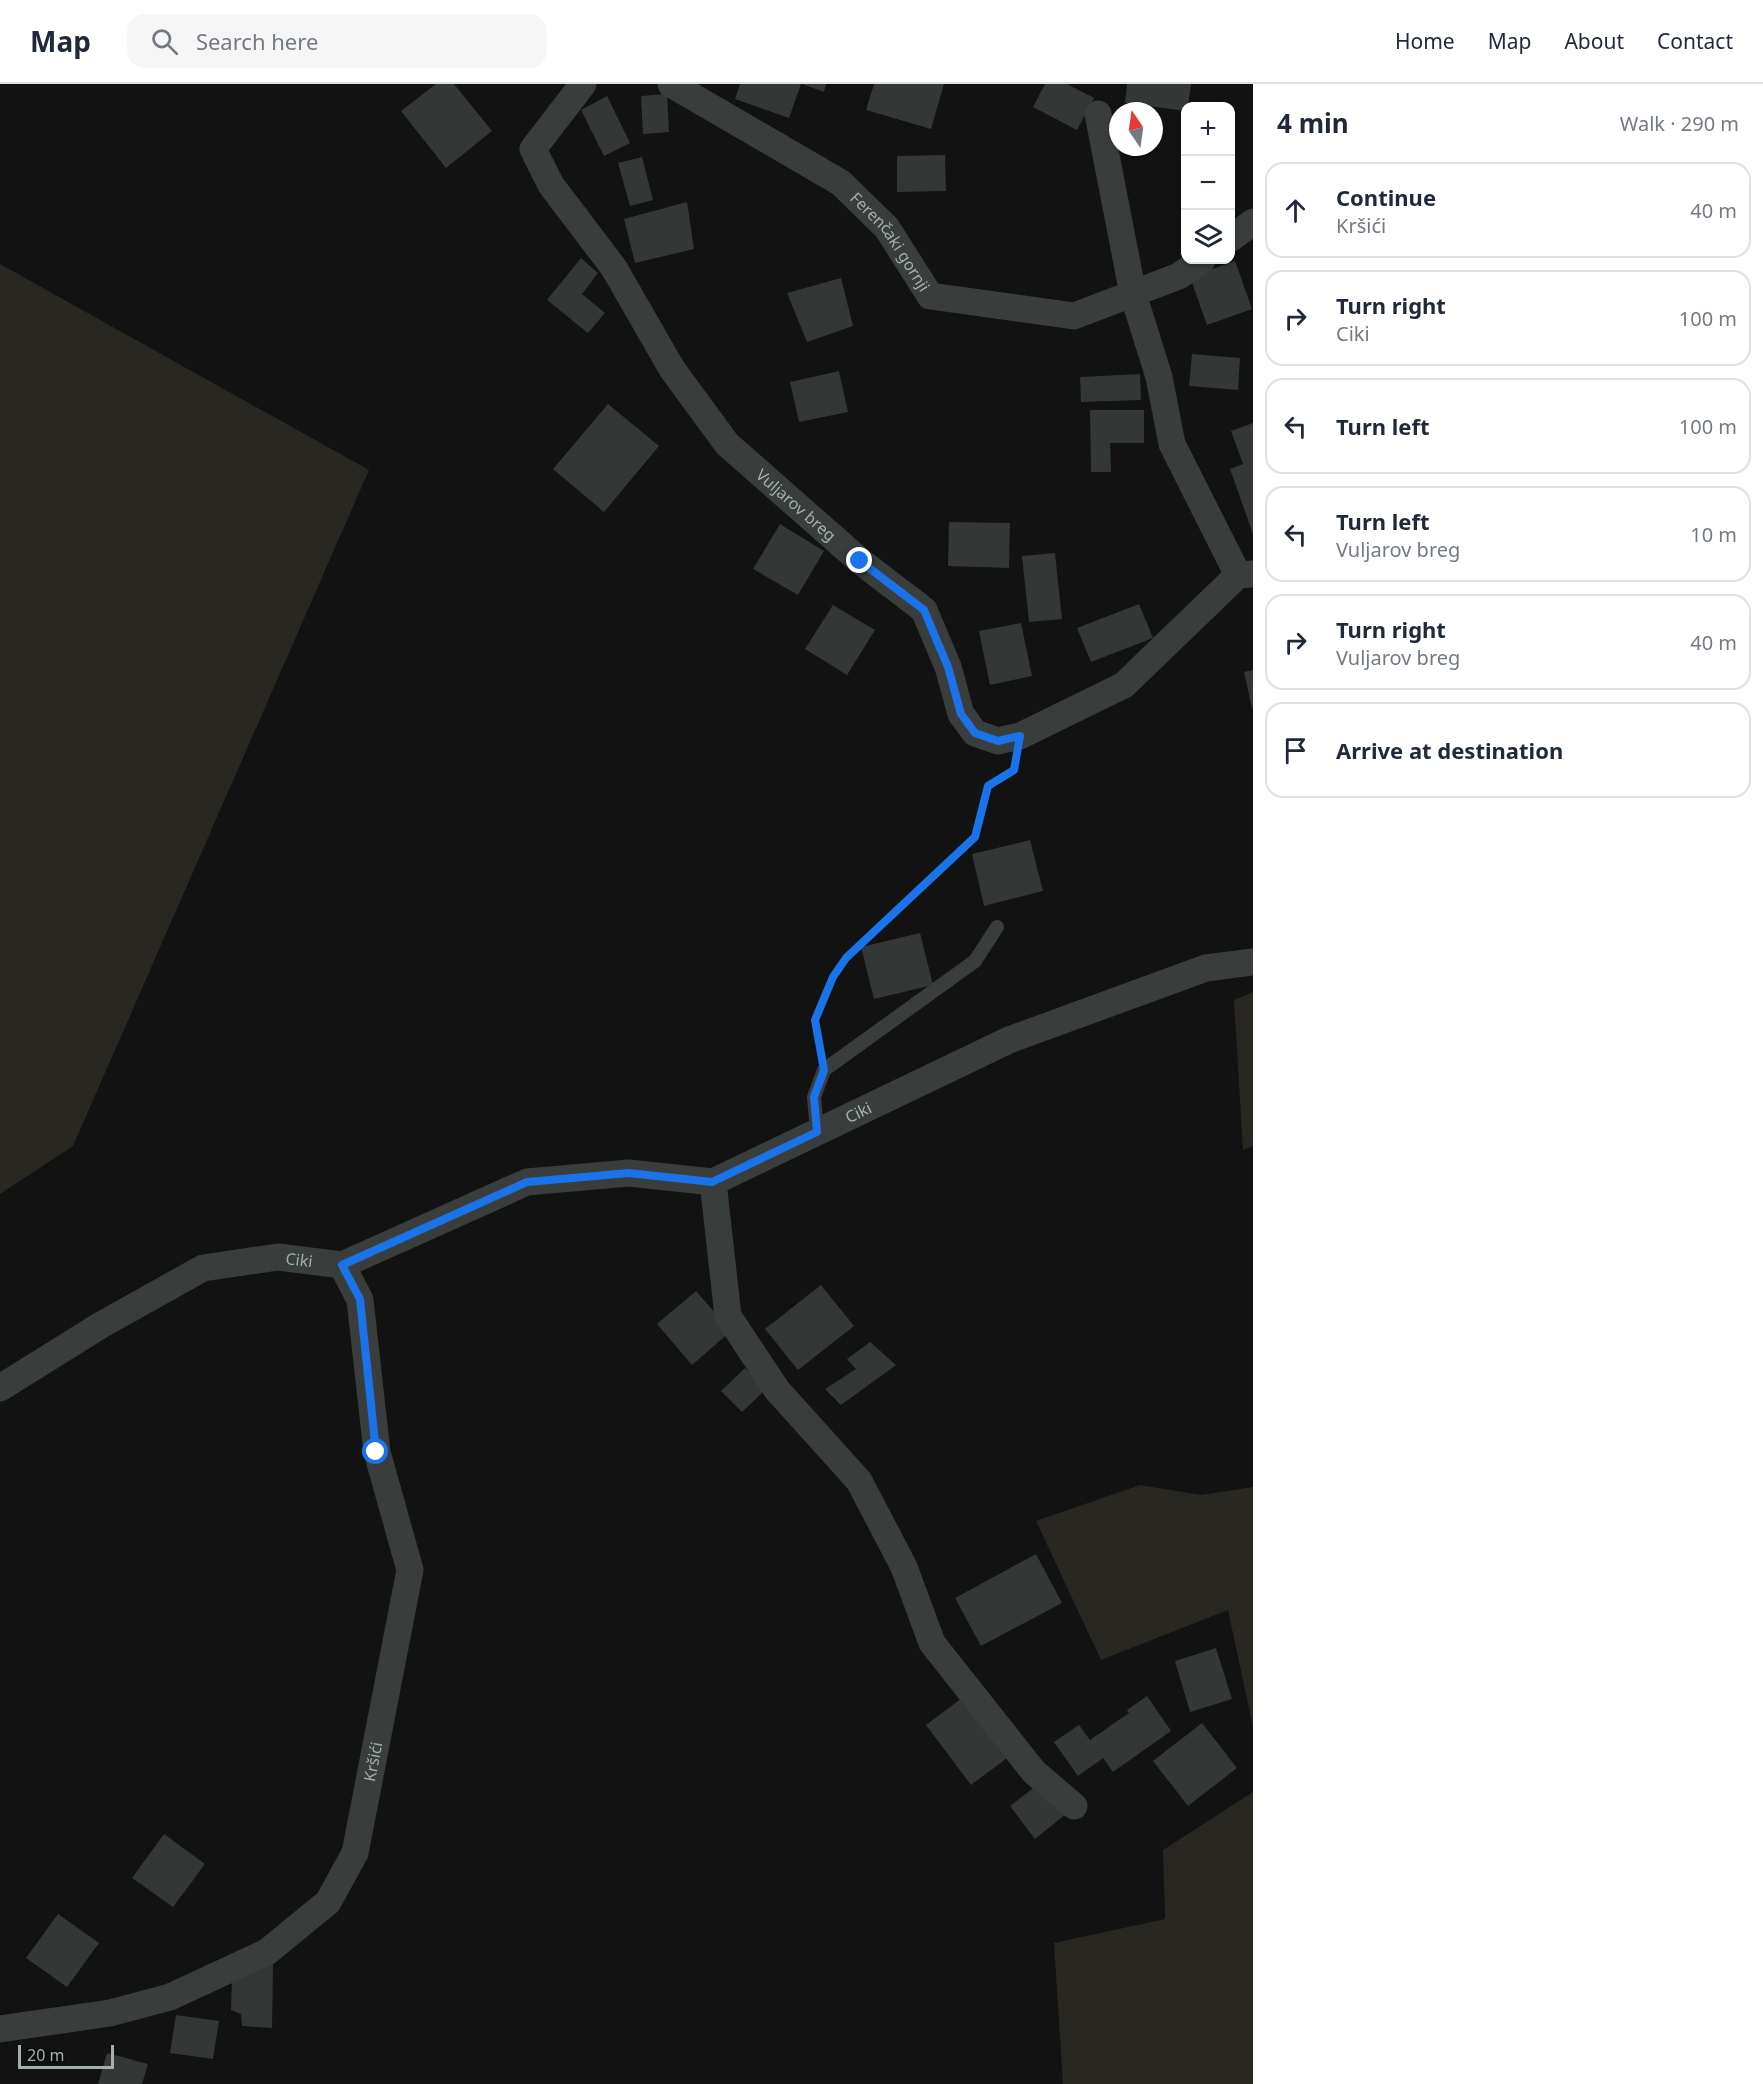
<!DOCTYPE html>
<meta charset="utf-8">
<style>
body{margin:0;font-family:"Noto Sans",sans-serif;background:#f6f6f7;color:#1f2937}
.controls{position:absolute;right:18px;top:18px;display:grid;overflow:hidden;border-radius:12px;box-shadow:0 2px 4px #0004}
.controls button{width:54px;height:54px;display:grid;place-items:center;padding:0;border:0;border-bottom:2px solid #e0e1e3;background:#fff;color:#1f2937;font:30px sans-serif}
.compass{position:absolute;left:1109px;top:18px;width:54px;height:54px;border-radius:50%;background:#fff;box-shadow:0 2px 4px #0004;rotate:347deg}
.scale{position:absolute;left:18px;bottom:15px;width:96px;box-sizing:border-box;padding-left:6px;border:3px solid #a4b1a7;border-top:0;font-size:16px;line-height:21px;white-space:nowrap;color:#a4b1a7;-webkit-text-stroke:4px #0c0d0c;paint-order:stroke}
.stop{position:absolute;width:18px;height:18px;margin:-14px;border:4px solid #1a73e8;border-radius:50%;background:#fff}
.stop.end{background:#1a73e8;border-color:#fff;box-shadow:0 2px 6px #0008}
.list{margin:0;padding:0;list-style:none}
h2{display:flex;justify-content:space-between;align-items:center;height:78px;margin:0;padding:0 24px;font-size:26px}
h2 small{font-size:20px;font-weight:400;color:#747a83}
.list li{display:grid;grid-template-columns:39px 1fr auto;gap:18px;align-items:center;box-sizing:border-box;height:96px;margin:0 12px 12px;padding:0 12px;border:2px solid #e0e1e3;border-radius:18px}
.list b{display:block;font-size:22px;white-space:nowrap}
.list p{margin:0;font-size:20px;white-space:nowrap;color:#747a83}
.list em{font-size:20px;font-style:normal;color:#747a83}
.icon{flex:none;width:33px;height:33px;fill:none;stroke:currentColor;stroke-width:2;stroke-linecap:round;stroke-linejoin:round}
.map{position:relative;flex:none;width:1253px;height:2000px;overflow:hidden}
header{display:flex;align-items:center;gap:36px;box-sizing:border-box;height:84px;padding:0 30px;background:#fff;border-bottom:2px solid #e0e1e3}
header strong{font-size:28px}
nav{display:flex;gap:33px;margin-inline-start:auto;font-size:21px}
.search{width:420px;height:54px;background:#f6f6f7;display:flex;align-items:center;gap:15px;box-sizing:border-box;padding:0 21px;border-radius:18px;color:#747a83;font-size:22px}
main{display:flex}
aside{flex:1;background:#fff}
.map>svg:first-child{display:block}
</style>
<header>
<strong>Map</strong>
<div class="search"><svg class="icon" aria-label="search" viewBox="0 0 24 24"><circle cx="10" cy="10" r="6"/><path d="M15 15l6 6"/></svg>Search here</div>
<nav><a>Home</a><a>Map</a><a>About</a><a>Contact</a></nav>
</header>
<main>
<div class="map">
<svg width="1253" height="2000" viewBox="0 0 1253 2000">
<rect width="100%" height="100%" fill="#111211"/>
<g fill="#292722">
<polygon points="0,180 369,386 73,1062 0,1110"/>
<polygon points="1253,908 1253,1062 1243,1066 1234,916"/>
<polygon points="1140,1401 1201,1411 1253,1403 1253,1643 1228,1526 1101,1576 1036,1437"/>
<polygon points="1253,1708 1253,2000 1063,2000 1054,1859 1165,1835 1163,1766"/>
</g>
<g fill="#333735">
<polygon points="436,0 454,0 492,47 446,84 401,27"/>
<polygon points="740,0 801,0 789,34 735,15"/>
<polygon points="802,0 826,0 824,8"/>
<polygon points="874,0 944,0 931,45 866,26"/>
<polygon points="1045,0 1067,0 1094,14 1077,46 1033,23"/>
<polygon points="1127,0 1191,0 1188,22 1186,22 1186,27 1125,19"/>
<polygon points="667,10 669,48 643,50 641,12"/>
<polygon points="607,12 630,59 604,72 581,26"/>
<polygon points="945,71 946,107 897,108 897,72"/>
<polygon points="642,73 653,116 630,122 618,79"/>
<polygon points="687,118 694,165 635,179 624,135"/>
<polygon points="581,174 598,189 582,210 605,229 588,249 547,216"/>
<polygon points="1235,177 1252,225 1207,241 1190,193"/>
<polygon points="841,194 853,242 807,258 787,209"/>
<polygon points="1192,270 1240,274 1238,306 1189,302"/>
<polygon points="839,287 848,328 799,338 790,298"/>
<polygon points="1140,290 1141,316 1081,318 1080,293"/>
<polygon points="608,320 659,362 604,428 553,385"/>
<polygon points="1090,326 1144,326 1144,359 1110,359 1111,388 1091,388"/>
<polygon points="1253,339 1253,450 1230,385 1243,380 1231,347"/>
<polygon points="949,438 1010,439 1009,484 948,482"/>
<polygon points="780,440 824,467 798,511 753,485"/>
<polygon points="1055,469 1062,535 1029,538 1022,472"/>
<polygon points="1139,520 1153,554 1091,578 1077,544"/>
<polygon points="833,521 875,546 847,591 805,565"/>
<polygon points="1021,539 1032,592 990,601 979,547"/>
<polygon points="1253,586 1253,624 1252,624 1244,588"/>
<polygon points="1030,756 1043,807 984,822 972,770"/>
<polygon points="920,849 933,901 874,915 861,863"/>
<polygon points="821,1201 854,1242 798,1286 765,1245"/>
<polygon points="696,1207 731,1247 692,1281 657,1240"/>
<polygon points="870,1258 896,1281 841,1321 825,1305 856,1285 847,1275"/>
<polygon points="745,1284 766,1305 742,1328 721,1307"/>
<polygon points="1036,1470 1062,1519 981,1562 955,1514"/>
<polygon points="1216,1564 1232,1615 1190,1628 1175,1577"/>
<polygon points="966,1611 1011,1671 971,1701 926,1641"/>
<polygon points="1147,1612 1171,1647 1113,1688 1103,1674 1078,1692 1054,1658 1079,1641 1090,1656 1129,1629 1127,1626"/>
<polygon points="1202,1639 1237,1684 1188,1722 1153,1677"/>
<polygon points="1041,1698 1066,1730 1035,1755 1010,1722"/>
<polygon points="164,1750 205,1780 173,1823 132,1794"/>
<polygon points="58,1830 99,1859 67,1903 26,1874"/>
<polygon points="273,1879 272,1944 242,1942 241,1930 231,1926 232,1895"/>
<polygon points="176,1931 219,1937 213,1975 170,1969"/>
<polygon points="107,1969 148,1980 142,2000 98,2000"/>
</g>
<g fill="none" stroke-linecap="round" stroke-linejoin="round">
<polyline stroke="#3c423e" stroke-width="4" stroke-dasharray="3 4.5" stroke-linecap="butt" points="819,962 815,936 833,893 846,874 975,753 988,702 1013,686"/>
<polyline stroke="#393d3b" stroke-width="14" points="817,1048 814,1013 824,986 975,877 997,843"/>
<g stroke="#393d3b" stroke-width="27">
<path id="s1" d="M583 0 533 65 551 101 614 184 672 285 727 360 860 477 924 526 948 583 961 630 975 649 998 657 1020 652 1124 601 1238 491 1253 490"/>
<path id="s2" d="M671 0 841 99 887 144 930 212 1074 232 1179 192 1202 176"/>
<polyline points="1098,30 1133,210 1159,293 1172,360 1238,491"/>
<polyline points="1230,155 1253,138"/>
<polyline points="713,1098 728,1232 777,1306 859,1397 904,1483 932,1559 1034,1688 1074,1722"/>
<path id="s3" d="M0 1304 101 1241 203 1184 278 1173 342 1181 527 1098 629 1089 713 1098 1009 956 1206 884 1253 878"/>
<path id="s4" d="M0 1945 110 1929 170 1913 267 1868 328 1818 355 1769 410 1486 377 1368 360 1216 342 1181"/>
</g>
</g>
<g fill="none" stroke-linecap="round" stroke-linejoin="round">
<polyline stroke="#1a73e8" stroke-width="8" points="376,1368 360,1215 342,1181 527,1098 629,1089 712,1098 817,1048 814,1013 824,986 815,936 833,893 846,874 975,753 988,702 1014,686 1020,652 998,657 975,649 961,630 948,583 924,526 860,477"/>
</g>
<g text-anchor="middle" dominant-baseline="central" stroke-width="4.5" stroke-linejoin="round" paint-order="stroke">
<g font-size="16" fill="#a4b1a7" stroke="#0c0d0c">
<text stroke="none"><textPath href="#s2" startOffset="274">Ferenčaki gornji</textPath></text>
<text stroke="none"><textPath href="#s1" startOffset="528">Vuljarov breg</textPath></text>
<text stroke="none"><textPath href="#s3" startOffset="927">Ciki</textPath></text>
<text stroke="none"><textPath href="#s3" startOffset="333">Ciki</textPath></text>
<text stroke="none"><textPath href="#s4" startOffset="508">Kršići</textPath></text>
</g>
</g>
</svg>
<div class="controls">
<button>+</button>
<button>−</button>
<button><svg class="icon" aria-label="layers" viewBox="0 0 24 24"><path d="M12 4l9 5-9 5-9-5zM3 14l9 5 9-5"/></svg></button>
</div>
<svg class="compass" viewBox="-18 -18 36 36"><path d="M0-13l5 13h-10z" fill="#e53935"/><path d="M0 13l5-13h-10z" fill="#747a83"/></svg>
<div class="scale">20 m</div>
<div class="stop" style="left:376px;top:1368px"></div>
<div class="stop end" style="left:860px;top:477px"></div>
</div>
<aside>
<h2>4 min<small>Walk · 290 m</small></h2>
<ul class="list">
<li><svg class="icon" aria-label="ahead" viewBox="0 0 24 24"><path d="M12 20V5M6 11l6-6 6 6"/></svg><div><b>Continue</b><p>Kršići</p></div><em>40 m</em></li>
<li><svg class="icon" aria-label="right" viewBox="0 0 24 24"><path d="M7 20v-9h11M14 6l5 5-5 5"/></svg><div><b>Turn right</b><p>Ciki</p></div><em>100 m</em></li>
<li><svg class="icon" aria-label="left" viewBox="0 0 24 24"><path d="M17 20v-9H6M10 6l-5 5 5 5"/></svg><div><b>Turn left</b></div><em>100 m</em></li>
<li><svg class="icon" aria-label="left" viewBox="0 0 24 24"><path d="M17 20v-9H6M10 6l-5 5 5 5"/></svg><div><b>Turn left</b><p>Vuljarov breg</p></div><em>10 m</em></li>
<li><svg class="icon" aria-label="right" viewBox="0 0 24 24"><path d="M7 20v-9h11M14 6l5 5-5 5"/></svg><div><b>Turn right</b><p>Vuljarov breg</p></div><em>40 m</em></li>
<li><svg class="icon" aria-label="arrive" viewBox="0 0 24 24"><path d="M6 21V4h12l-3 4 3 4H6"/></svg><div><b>Arrive at destination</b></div></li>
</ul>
</aside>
</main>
